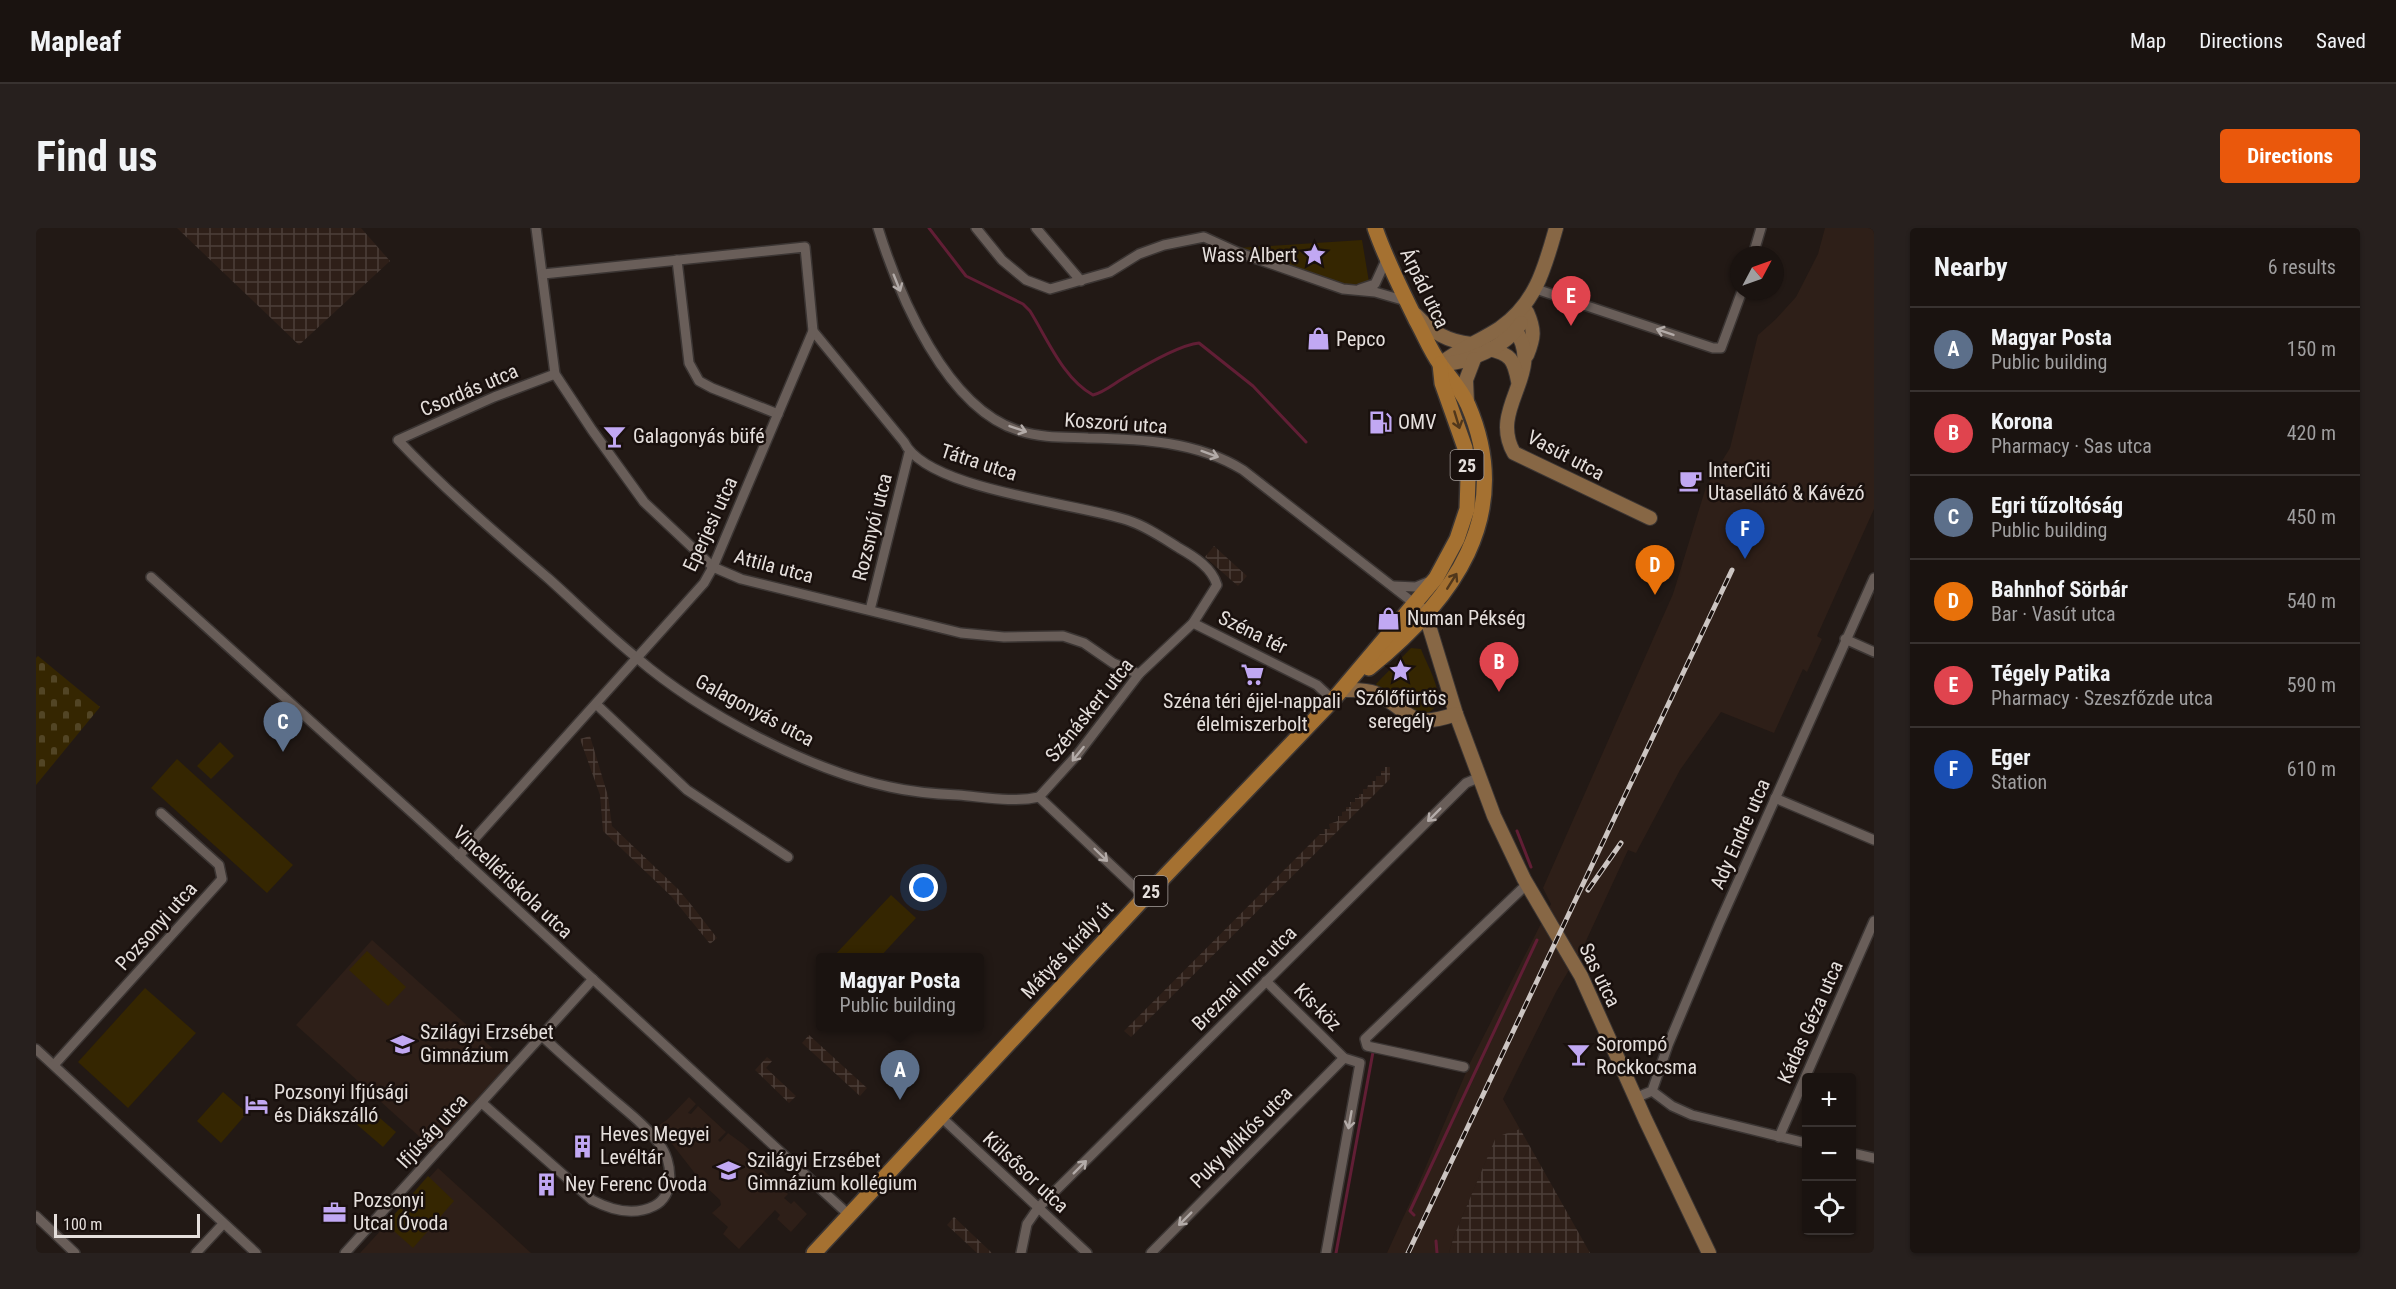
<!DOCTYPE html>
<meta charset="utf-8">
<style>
body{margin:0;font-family:"Roboto Condensed",sans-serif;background:#27201e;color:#f1f3f6}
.controls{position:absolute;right:18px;bottom:18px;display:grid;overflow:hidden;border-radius:6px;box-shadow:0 2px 4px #0004}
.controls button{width:54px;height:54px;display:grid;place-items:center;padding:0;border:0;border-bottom:2px solid #383230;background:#1a1310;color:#f1f3f6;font:30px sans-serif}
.compass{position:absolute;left:1694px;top:18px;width:54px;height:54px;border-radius:50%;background:#1a1310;box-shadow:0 2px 4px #0004;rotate:49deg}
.scale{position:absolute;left:18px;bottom:15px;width:146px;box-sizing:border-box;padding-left:6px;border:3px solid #e5dfdc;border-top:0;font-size:16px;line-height:21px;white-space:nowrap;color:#e5dfdc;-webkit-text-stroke:4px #19100d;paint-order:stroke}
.you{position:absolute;left:888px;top:660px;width:21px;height:21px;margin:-15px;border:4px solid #fff;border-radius:50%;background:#1a73e8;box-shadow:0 0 0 9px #1a73e833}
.badge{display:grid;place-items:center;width:39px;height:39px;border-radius:50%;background:#ea580c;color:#fff;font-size:20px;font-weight:700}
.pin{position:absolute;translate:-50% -50px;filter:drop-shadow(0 2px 3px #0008)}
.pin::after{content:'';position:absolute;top:32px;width:21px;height:18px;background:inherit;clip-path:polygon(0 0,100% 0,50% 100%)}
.popup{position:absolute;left:780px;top:725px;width:168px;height:78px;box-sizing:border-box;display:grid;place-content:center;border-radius:6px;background:#1a1310;filter:drop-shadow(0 2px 4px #0005);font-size:20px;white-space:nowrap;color:#9f9e9f}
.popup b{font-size:22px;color:#f1f3f6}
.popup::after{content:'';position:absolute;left:50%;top:100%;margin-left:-12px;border:12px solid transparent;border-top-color:#1a1310}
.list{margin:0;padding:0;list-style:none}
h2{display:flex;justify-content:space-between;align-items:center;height:78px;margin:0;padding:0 24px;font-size:26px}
h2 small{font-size:20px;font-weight:400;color:#9f9e9f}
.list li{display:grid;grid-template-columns:39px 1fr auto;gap:18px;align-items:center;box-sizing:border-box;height:84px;padding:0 24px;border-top:2px solid #383230}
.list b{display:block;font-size:22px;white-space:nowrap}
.list p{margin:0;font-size:20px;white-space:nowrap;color:#9f9e9f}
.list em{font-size:20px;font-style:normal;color:#9f9e9f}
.icon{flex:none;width:33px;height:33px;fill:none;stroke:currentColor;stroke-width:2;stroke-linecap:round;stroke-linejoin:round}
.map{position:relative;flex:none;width:1838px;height:1025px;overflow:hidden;border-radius:6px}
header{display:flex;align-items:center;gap:36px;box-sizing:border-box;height:84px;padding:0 30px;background:#1a1310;border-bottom:2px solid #383230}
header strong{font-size:28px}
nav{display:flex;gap:33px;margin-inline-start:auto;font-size:21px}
.intro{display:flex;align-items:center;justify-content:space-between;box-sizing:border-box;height:144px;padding:0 36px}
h1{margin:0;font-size:42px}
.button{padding:15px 27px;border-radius:6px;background:#ea580c;color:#fff;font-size:21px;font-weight:700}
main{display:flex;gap:36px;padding:0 36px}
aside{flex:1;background:#1a1310;border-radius:6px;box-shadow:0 2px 4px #0004}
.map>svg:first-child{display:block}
</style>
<header>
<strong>Mapleaf</strong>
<nav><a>Map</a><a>Directions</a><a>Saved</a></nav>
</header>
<div class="intro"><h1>Find us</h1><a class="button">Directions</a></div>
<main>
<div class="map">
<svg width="1838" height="1025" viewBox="0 0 1838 1025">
<defs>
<pattern id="industrial-grid" width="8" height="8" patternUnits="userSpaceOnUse" patternTransform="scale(1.5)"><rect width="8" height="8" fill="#2e1f18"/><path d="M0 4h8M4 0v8" fill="none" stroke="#4c3f39"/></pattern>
<pattern id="cemetery-stones" width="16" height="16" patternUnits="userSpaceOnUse" patternTransform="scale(1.5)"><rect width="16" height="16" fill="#352601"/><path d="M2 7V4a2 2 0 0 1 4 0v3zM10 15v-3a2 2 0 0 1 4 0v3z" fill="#524525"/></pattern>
</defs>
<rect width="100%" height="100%" fill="#221915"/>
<g fill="#2e1f18">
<polygon points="1789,0 1838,0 1838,281 1781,408 1786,411 1771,444 1767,441 1738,505 1685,484 1644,542 1600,625 1592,622 1549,715 1520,764 1467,871 1484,901 1460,910 1418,1008 1413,1025 1351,1025 1382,957 1434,835 1515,676 1507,660 1637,366 1670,259 1694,220 1722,107 1740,91 1760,69 1782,26"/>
<polygon points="336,712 473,835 396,920 260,797"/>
<polygon points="653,869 660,876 652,885 655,886 662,878 690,904 682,912 684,914 692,905 707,916 723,930 719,934 752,966 748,970 755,976 758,973 771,986 755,1004 741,991 744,987 739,982 703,1021 687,1006 692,999 676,985 685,977 684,972 668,957 622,898 632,891"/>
<polygon points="402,940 495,1025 324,1025"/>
</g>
<g fill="url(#industrial-grid)">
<polygon points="141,0 325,0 354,33 263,117"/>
<polygon points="1178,318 1211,348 1202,358 1169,329"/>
<polygon points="554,508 572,568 576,598 642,661 657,679 681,710 674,716 635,668 567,603 564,567 544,511"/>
<polygon points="1349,539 1354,539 1354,551 1095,809 1088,803 1284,606 1289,606 1288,601 1294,601 1293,596 1302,593 1302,588 1306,588 1306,584 1310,583 1310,579 1315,579 1314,574 1319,574 1319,570 1323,570 1323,566 1327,566 1327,561 1331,561 1332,557 1336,557 1336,553 1340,553 1340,548 1345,548 1345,543 1349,543"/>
<polygon points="773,807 831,860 824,868 766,815"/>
<polygon points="731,829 736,833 730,840 760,868 753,875 719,842"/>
<polygon points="1484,901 1501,931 1554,1025 1413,1025 1418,1008 1460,909"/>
<polygon points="918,989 956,1025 941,1025 911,997"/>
</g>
<polygon fill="url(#cemetery-stones)" points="2,428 64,479 0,557 0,430"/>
<g fill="#352601">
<polygon points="1326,12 1333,54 1319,59 1304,57 1201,20"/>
<path d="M1375 420 1385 421C1394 445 1420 482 1381 488L1341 459 1340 456Z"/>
<polygon points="184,514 198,528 175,551 161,538"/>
<polygon points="141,531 257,637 231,665 115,560"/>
<polygon points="855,667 880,690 844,729 797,729"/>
<polygon points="331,723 370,759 352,778 313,742"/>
<polygon points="109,760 160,805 92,880 42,834"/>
<polygon points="187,864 211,885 185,915 161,893"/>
<polygon points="331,879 360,904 347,919 318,894"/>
<polygon points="392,948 418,973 377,1020 350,996"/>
</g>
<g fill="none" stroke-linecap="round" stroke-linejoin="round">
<g stroke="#611e35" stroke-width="3">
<path d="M893 0 930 48 987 76 994 83C1012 112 1027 150 1057 167 1068 164 1076 157 1086 151 1104 140 1143 117 1163 115L1217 158 1270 214"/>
<polyline points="1481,603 1495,639"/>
<polyline points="1378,987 1374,983 1501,712"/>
<polyline points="1400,1013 1401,1025"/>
<polyline points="1300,1025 1337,824"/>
</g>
<defs>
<g id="street">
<polyline points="500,0 519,146 556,202 608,274 677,339 705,351 925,405 968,409 1027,408 1048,415 1077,435 1103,446"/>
<path d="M842 0C863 67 910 181 984 203 1005 210 1031 209 1052 210 1106 211 1160 213 1207 242L1379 376"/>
<polyline points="940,0 966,32 990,52 1014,61 1074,44 1103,26 1128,17 1168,9 1201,24 1307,61 1339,64 1370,73"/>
<polyline points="1000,0 1045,53"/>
<polyline points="1717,27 1725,0"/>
<polyline points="641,32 653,135 663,153 676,160 742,186"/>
<path d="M507 46 769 19 777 103 868 214C891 262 1041 275 1091 292 1110 298 1127 310 1143 320 1159 329 1176 340 1181 357L1157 395 1103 446 1041 527 1003 569"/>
<polyline points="1324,61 1339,56 1350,32"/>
<polyline points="1500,61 1677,120 1685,120 1706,63"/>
<path d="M519 146 458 169 362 212C409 262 461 306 513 351 542 377 570 405 601 430 664 484 772 542 854 559 876 564 899 566 922 567 948 569 977 575 1003 569"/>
<polyline points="115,349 393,600 813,987"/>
<polyline points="1357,358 1380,359 1392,354"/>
<polyline points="834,382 873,225"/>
<polyline points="1157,395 1281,457 1297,472"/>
<polyline points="1809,411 1838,424"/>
<polyline points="560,476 651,562 752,629"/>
<polyline points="1003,569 1109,669"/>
<polyline points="1739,570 1838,612"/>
<polyline points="423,628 668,355 677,339 777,103"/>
<polyline points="1230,753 1308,830 1324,835 1290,1025"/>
<polyline points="0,821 220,1025"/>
<polyline points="18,837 186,651 183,637 125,585"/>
<polyline points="1428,839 1331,818 1329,811 1491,656"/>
<polyline points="1616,863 1636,878 1656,887 1770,915"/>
<polyline points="1599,870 1616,863 1632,817 1683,696 1838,350"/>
<path d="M446 875 556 972C575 982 598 988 618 978 640 967 636 933 624 917 610 897 589 882 571 866 549 847 527 828 506 808"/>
<polyline points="904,888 1051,1025"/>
<polyline points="1743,909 1838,693"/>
<polyline points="1816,925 1838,930"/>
<polyline points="0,988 39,1025"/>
<polyline points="160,1025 187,996"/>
<polyline points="309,1025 557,751"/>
<polyline points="985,1025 991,996 1002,980 1430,555 1442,550"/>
<polyline points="1115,1025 1308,830"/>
</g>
<g id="secondary">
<path d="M1491 84C1499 102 1498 110 1491 127"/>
<path d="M1380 87C1397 105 1411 113 1435 116"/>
<path d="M1480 103C1509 146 1452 180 1478 225L1614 290"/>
<path d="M1453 121C1475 126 1478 132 1482 153"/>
<path d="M1404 136C1423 121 1444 113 1464 100 1500 75 1509 39 1520 0"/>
<path d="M1404 136C1431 136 1471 118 1485 95"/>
<polyline points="1431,175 1430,152 1438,131"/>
<polyline points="1379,376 1390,388 1420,486 1458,588 1488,651 1545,748 1609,891 1673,1025"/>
<path d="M1306 462C1317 462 1329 461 1339 465 1377 483 1370 503 1420 486"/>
</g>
<g id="primary">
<path d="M1333 440C1416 373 1480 288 1432 177 1425 161 1414 150 1404 136 1394 122 1388 106 1380 92 1365 61 1350 32 1339 0"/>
<polyline points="778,1025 1109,669 1297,472 1400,350 1421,311 1431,281 1432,251 1429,220 1406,155 1404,136"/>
</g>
</defs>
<use href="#street" stroke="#3b3533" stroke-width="12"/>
<use href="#secondary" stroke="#3b3533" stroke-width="16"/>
<use href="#primary" stroke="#3b3533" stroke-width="18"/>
<use href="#street" stroke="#695e59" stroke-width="9"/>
<use href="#secondary" stroke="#876745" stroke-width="14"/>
<use href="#primary" stroke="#a57131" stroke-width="15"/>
<defs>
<g id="rail">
<polyline points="1552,662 1585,615"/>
<polyline points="1372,1025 1696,342"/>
</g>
</defs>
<use href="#rail" stroke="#ccc5c2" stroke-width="5"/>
<use href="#rail" stroke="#19100d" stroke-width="3" stroke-dasharray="9" stroke-linecap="butt"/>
</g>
<defs><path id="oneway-shaft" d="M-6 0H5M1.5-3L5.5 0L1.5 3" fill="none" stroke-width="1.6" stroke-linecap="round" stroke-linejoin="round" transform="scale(1.5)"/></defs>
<g stroke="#b3aba8">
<use href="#oneway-shaft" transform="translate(861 55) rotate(68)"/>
<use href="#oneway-shaft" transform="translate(1629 104) rotate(-161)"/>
<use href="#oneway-shaft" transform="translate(982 201) rotate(19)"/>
<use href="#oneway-shaft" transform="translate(1174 226) rotate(20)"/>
<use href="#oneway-shaft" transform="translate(1042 526) rotate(129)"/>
<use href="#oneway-shaft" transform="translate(1398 587) rotate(135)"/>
<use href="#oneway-shaft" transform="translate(1065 627) rotate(44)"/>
<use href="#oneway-shaft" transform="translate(1314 892) rotate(100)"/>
<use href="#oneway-shaft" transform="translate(1044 939) rotate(-45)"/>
<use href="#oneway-shaft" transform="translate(1149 991) rotate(135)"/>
</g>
<g stroke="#51371b">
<use href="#oneway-shaft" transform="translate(1421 192) rotate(73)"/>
<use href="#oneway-shaft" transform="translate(1416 353) rotate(-58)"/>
</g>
<defs>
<symbol id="sight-bare" viewBox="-9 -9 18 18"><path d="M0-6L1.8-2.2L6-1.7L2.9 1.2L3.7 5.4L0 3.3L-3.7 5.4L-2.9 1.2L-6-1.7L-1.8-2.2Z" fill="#c1a8f3" stroke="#19100d" stroke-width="2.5" paint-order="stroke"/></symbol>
<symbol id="shop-bare" viewBox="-9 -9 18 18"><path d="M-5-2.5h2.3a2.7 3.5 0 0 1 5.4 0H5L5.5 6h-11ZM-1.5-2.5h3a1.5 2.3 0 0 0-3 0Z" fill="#c1a8f3" stroke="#19100d" stroke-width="2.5" paint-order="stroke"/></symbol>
<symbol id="fuel-bare" viewBox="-9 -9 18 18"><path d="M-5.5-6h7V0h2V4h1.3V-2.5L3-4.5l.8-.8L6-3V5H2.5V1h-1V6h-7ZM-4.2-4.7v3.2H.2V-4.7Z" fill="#c1a8f3" stroke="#19100d" stroke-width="2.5" paint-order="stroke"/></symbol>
<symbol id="bar-bare" viewBox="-9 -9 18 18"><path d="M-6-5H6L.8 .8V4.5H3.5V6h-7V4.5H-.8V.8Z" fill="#c1a8f3" stroke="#19100d" stroke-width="2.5" paint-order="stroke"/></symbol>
<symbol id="cafe-bare" viewBox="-9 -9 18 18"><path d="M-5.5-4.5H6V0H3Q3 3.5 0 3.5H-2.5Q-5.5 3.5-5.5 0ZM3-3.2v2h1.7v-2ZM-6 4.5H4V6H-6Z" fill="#c1a8f3" stroke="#19100d" stroke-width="2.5" paint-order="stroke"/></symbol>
<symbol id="supermarket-bare" viewBox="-9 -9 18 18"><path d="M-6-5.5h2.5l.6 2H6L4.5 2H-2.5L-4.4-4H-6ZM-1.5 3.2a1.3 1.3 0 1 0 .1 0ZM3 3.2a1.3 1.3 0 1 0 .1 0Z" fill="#c1a8f3" stroke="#19100d" stroke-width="2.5" paint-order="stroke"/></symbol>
<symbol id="school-bare" viewBox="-9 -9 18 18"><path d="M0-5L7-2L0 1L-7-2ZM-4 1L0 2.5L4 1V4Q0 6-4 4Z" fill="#c1a8f3" stroke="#19100d" stroke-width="2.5" paint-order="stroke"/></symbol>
<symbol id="hotel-bare" viewBox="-9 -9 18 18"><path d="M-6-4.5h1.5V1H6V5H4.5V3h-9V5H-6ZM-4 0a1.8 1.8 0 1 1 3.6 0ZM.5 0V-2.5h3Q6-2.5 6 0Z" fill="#c1a8f3" stroke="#19100d" stroke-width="2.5" paint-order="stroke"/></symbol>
<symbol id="building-bare" viewBox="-9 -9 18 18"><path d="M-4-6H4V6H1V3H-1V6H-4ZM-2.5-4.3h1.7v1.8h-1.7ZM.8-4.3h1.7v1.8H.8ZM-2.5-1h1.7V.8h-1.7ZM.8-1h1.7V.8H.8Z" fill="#c1a8f3" stroke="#19100d" stroke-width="2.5" paint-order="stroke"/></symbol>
<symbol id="office-bare" viewBox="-9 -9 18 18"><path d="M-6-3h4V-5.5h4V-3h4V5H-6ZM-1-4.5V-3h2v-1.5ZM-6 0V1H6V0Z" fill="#c1a8f3" stroke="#19100d" stroke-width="2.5" paint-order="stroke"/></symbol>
</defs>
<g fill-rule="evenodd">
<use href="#sight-bare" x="1262" y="10" width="33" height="33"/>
<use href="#shop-bare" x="1266" y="94" width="33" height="33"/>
<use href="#fuel-bare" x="1328" y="178" width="33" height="33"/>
<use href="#bar-bare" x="562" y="192" width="33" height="33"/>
<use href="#cafe-bare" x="1638" y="236" width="33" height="33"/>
<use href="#shop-bare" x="1336" y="374" width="33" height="33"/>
<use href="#sight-bare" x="1348" y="426" width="33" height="33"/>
<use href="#supermarket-bare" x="1200" y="430" width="33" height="33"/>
<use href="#school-bare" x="350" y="800" width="33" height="33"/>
<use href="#bar-bare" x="1526" y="810" width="33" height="33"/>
<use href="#hotel-bare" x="204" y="860" width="33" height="33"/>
<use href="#building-bare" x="530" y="902" width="33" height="33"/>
<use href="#school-bare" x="676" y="926" width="33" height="33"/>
<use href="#building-bare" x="494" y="940" width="33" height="33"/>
<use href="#office-bare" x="282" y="968" width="33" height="33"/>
</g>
<g text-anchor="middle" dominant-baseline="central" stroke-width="5" stroke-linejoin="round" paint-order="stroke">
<g fill="#19100d" stroke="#a8a19e" stroke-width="1.5">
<rect x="1414.5" y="222" width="33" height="30" rx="4.5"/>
<rect x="1098.5" y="648" width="33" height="30" rx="4.5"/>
</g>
<g font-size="18" font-weight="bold" fill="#e5dfdc">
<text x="1431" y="237">25</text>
<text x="1115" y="663">25</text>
</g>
<g font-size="20" fill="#e5dfdc" stroke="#19100d" text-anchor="start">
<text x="1261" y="27" text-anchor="end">Wass Albert</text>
<text x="1300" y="111">Pepco</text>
<text x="1362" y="194">OMV</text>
<text x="597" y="208">Galagonyás büfé</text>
<text x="1672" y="242">InterCiti<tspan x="1672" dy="23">Utasellátó &amp; Kávézó</tspan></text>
<text x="1371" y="390">Numan Pékség</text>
<text x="1365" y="470" text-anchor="middle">Szőlőfürtös<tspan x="1365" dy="23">seregély</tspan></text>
<text x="1216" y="473" text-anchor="middle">Széna téri éjjel-nappali<tspan x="1216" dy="23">élelmiszerbolt</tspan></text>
<text x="384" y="804">Szilágyi Erzsébet<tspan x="384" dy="23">Gimnázium</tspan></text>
<text x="1560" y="816">Sorompó<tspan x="1560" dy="23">Rockkocsma</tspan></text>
<text x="238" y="864">Pozsonyi Ifjúsági<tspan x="238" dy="23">és Diákszálló</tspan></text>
<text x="564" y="906">Heves Megyei<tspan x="564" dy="23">Levéltár</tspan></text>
<text x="711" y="932">Szilágyi Erzsébet<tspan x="711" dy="23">Gimnázium kollégium</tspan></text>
<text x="529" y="956">Ney Ferenc Óvoda</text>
<text x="317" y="972">Pozsonyi<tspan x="317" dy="23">Utcai Óvoda</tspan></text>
</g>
<g font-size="20" fill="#e5dfdc" stroke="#19100d">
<text transform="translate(1389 60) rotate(64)">Árpád utca</text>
<text transform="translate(433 162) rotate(-23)">Csordás utca</text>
<text transform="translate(1080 195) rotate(4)">Koszorú utca</text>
<text transform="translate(1530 227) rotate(28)">Vasút utca</text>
<text transform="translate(943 234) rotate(18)">Tátra utca</text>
<text transform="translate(674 296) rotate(-65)">Eperjesi utca</text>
<text transform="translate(836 299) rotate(-76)">Rozsnyói utca</text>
<text transform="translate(738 338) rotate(15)">Attila utca</text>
<text transform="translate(1217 404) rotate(26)">Széna tér</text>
<text transform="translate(719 482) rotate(28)">Galagonyás utca</text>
<text transform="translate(1053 482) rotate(-51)">Szénáskert utca</text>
<text transform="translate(1704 606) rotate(-66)">Ady Endre utca</text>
<text transform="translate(477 654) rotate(43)">Vincellériskola utca</text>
<text transform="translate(120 698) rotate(-48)">Pozsonyi utca</text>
<text transform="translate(1031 722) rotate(-47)">Mátyás király út</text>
<text transform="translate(1564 747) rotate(64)">Sas utca</text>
<text transform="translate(1208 750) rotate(-45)">Breznai Imre utca</text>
<text transform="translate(1282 779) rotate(45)">Kis-köz</text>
<text transform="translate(1774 794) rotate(-66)">Kádas Géza utca</text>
<text transform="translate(396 903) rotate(-47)">Ifjúság utca</text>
<text transform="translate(1205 909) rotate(-45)">Puky Miklós utca</text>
<text transform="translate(990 944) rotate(43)">Külsősor utca</text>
</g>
</g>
</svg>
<div class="controls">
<button>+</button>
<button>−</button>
<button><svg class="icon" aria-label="locate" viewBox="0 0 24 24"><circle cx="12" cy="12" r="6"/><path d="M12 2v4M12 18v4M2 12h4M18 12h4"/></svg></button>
</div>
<svg class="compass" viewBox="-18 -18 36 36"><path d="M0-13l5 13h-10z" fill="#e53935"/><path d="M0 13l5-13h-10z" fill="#9f9e9f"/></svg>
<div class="scale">100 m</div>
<div class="you"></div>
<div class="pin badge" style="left:864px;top:872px;background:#5c6f8a">A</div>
<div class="popup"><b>Magyar Posta</b>Public building</div>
<div class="pin badge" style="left:1463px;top:464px;background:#e0444e">B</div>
<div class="pin badge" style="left:247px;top:524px;background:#5c6f8a">C</div>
<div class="pin badge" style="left:1619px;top:367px;background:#e8710a">D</div>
<div class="pin badge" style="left:1535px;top:98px;background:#e0444e">E</div>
<div class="pin badge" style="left:1709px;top:331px;background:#1a4fb4">F</div>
</div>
<aside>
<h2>Nearby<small>6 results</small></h2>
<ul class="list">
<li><span class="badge" style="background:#5c6f8a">A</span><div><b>Magyar Posta</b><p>Public building</p></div><em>150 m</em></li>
<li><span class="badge" style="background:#e0444e">B</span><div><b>Korona</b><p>Pharmacy · Sas utca</p></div><em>420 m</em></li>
<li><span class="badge" style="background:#5c6f8a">C</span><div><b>Egri tűzoltóság</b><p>Public building</p></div><em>450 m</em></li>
<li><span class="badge" style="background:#e8710a">D</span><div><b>Bahnhof Sörbár</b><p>Bar · Vasút utca</p></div><em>540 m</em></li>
<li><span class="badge" style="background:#e0444e">E</span><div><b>Tégely Patika</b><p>Pharmacy · Szeszfőzde utca</p></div><em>590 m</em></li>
<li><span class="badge" style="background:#1a4fb4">F</span><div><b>Eger</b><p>Station</p></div><em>610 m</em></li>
</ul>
</aside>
</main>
